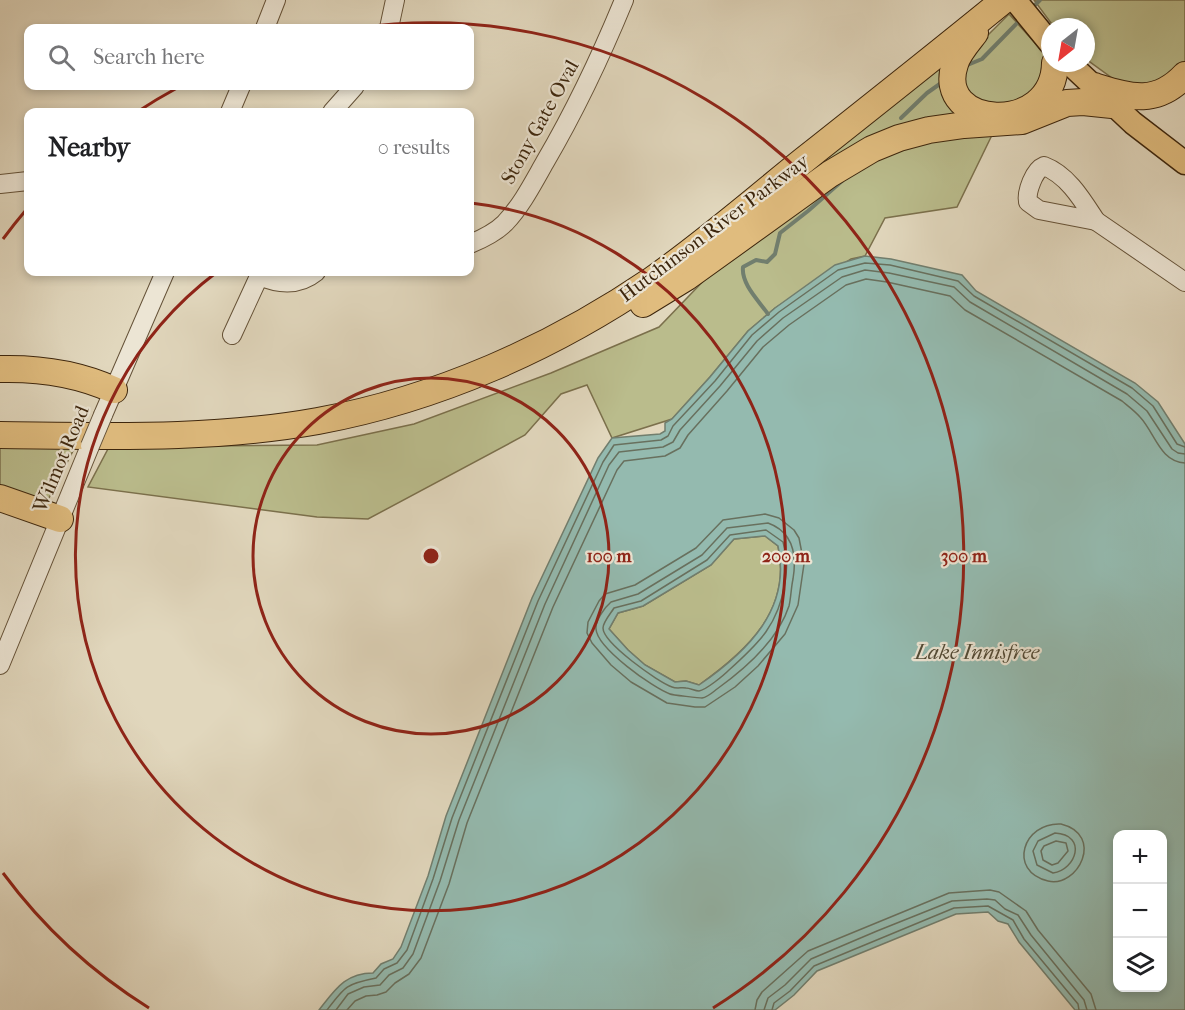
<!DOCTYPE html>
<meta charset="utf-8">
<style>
body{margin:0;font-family:"IM FELL French Canon",serif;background:#f2f2f2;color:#202124}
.controls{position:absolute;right:18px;bottom:18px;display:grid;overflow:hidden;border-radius:12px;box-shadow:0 3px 9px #0003}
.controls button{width:54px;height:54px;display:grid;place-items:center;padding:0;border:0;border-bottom:2px solid #e0e0e0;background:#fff;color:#202124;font:30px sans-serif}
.compass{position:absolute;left:1041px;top:18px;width:54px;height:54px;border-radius:50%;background:#fff;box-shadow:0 3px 9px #0003;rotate:211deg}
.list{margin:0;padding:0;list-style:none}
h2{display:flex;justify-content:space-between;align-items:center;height:78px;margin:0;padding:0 24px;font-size:26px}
h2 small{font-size:20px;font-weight:400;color:#757577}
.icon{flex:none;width:33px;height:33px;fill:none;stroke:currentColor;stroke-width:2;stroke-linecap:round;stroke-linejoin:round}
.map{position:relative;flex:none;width:1185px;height:1010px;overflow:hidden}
.search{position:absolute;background:#fff;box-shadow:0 3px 9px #0003;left:24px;top:24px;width:450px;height:66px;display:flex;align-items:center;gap:15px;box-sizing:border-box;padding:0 21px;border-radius:12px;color:#757577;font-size:22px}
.panel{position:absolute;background:#fff;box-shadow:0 3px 9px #0003;left:24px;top:108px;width:450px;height:168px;border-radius:12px}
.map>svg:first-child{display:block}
</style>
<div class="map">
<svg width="1185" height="1010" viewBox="0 0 1185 1010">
<rect width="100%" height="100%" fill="#e1d7bd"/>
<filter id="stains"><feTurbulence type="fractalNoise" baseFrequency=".00333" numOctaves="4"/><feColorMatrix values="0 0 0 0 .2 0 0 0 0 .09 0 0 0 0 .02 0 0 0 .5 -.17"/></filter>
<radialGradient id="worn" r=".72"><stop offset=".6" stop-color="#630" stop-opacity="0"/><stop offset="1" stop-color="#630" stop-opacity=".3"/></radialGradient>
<g fill="#babc8c" stroke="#7b704c" stroke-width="1.5">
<polygon points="1034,0 1185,0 1185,63 1156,87 1119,83 1086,59 1086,27 1054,27"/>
<polygon points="1009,14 1046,55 1050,69 1023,105 968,102 962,61"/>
<polygon points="953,56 961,112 910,127 730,232"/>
<polygon points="993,133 957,207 885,218 865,256 851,259 775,308 748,331 710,377 672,419 612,438 587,385 561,394 525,435 368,519 317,517 88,487 109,447 317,445 414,424 551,373 659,327 712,272 873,154 910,142"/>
<polygon points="0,445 76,445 48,500 0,488"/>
<path d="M765 536 778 546C792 610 747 651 699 685L686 681 675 682 645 665 628 650 609 629 618 613 643 606 711 565 734 539Z"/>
</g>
<path fill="#94baaf" stroke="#717e6e" stroke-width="1.5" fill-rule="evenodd" d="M865 256 891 259 962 275 976 291 1135 383 1158 402 1185 444V1010H1075L1019 942 1008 924 998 921 988 912 956 914 817 971 794 995 775 1010H319C335 990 345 973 373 973L381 964 393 959 401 947 428 876 446 816 532 598 598 458 612 438 660 434 665 431V423L672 419 710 377 748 331 775 308 835 265ZM765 536 778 546C792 609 747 652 699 685L686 681 675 682 645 665 628 650 609 629 618 613 643 606 711 565 734 539ZM1118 834H1162V988H1118Z"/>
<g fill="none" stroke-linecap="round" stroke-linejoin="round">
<g stroke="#68705e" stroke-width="1.5">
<polygon points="765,514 779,518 794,530 799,538 804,564 798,605 785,634 758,666 735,687 705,707 695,707 667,703 631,682 611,665 592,643 587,633 588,622 599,601 605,594 635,585 696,548 723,520"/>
<path d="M768 523C793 532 797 555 793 579 791 588 791 598 789 606 778 640 745 669 717 689 713 692 708 697 702 698 700 698 672 695 670 694 653 688 597 648 596 629 595 621 604 608 611 602L638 594 702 555 727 528Z"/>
<path d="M766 530 783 542C788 557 787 568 785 583 778 625 760 642 729 670 724 675 706 690 699 691 695 691 690 688 686 688 682 687 677 689 672 687 658 682 603 643 603 628 603 622 611 613 614 608L641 601 707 560 730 535Z"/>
<path d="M1061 824C1105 835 1078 888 1048 881 1007 871 1023 822 1061 824Z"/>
<path d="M1055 833C1088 835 1076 870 1053 873L1037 865 1033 851 1038 841Z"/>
<polygon points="1056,841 1066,843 1068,851 1058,863 1052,865 1043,860 1041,851 1044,846"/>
<path d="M327 1010C345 986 346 984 376 978L384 969 397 963 407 950 433 879 452 818 538 601 603 462 614 445 661 440 668 436 673 426 715 381 752 335 779 312 838 270 865 263 890 265 958 281 974 296 1132 388 1153 406 1177 444 1185 447"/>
<polyline points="336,1010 348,994 364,987 380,985 389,975 403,968 413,954 440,881 459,820 545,604 609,465 619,452 663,447 673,442 680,430 720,386 757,341 783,318 842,277 865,270 889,273 954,287 970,302 1127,394 1147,411 1172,449 1178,453 1185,454"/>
<path d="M347 1010 355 1001 366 996 377 995 386 992 395 983 409 974 421 958 449 884 467 823 553 607 617 470 624 461 665 456 680 448 688 435 727 391 763 347 789 325 846 285 866 279 887 282 950 296 965 310 1122 401C1128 406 1135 411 1140 417 1155 433 1160 462 1185 463"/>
<polyline points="755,1010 757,1000 762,992 808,951 949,893 990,890 999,892 1026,911 1038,930 1091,994 1096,1010"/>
<polyline points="764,1010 768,998 785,985 811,959 877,931 952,901 987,899 995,900 1005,909 1018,915 1031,935 1084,1000 1087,1010"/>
<polyline points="772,1010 774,1003 790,991 814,966 954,908 988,906 1013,920 1024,939 1078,1004 1079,1010"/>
</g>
<g stroke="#717e6e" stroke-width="4">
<polyline points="1032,8 1040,0"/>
<polyline points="965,66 982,59 1020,20"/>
<polyline points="901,118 927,93 944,81"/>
<path d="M768 314C759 301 741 284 743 267L756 260 767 262 775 254 780 233 808 211 842 181"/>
</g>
<defs>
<g id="minor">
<polyline points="265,28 276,0"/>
<polyline points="389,28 395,0"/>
<polyline points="230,112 241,86"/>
<polyline points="332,112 355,86"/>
<path d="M1044 166C1068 175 1083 201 1096 221L1039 210 1028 202C1026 192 1034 170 1044 166Z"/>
<polyline points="0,184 28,181"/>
<polyline points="1096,221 1185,282"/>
<path d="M470 244C482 239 495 233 505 223 522 205 533 183 545 162 576 109 601 56 624 0"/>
<path d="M259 276C278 284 299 286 316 272"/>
<polyline points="232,335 261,272"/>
<polyline points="103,415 165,272"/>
<polyline points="0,665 90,446"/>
</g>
<g id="major">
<polyline points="1015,0 1050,43"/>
<polyline points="1069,63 1133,123 1185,163"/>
</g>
<g id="highway">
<path d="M975 33C968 42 958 53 955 64 933 129 1054 137 1055 63"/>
<path d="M1094 86C1130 97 1156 106 1185 75"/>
<polyline points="643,304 687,277 830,174 872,149 899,138 929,130 964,125 1022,121 1067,103 1083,102 1112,105"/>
<path d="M0 369C38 368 79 374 114 390"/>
<path d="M0 435C107 436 213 440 318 421 437 399 552 348 652 280 705 243 754 200 804 160 871 107 938 54 1004 0"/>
<polyline points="0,498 60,519"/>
</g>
</defs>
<use href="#minor" stroke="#655238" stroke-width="20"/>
<use href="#major" stroke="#3c250c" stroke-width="25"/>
<use href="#highway" stroke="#3c250c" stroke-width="28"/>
<use href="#minor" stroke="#ece5d4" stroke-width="18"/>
<use href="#major" stroke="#e0bc7e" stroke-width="22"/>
<use href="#highway" stroke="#e0bc7e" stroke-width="26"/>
<defs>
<polyline id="minor-bridge" points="90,446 103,415"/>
</defs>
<use href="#minor-bridge" stroke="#655238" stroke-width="20" stroke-linecap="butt"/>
<use href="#minor-bridge" stroke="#ece5d4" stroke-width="18"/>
</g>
<g fill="none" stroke="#8f2418" stroke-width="3">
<circle cx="431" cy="556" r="178"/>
<path d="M471 203A355 355 0 1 1 217 272"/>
<path d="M149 1008A533 533 0 0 1 3 873M3 239A533 533 0 0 1 26 210M137 112A533 533 0 0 1 177 88M357 28A533 533 0 0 1 713 1008"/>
</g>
<g text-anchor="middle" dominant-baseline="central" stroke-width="4.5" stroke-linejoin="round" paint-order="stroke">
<g font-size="20" fill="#3c250c" stroke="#ece5d4">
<text transform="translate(540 122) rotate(-61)">Stony Gate Oval</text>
<text transform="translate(714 228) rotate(-37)">Hutchinson River Parkway</text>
<text transform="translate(61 459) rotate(-67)">Wilmot Road</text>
</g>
<g font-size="21" font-style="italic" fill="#524a35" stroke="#ece5d4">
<text x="977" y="652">Lake Innisfree</text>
</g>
</g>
<circle cx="431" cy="556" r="9" fill="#8f2418" stroke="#ece5d4" stroke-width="3"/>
<g font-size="18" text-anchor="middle" font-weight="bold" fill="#8f2418" stroke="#ece5d4" stroke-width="4.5" stroke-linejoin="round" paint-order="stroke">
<text x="609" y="562">100 m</text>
<text x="786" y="562">200 m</text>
<text x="964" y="562">300 m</text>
</g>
<rect width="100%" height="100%" filter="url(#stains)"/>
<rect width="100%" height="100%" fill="url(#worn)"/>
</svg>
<div class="controls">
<button>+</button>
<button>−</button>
<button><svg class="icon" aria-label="layers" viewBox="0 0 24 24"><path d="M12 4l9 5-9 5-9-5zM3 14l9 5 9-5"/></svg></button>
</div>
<svg class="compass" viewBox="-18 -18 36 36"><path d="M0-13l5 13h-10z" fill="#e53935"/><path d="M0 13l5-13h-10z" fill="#757577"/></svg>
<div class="search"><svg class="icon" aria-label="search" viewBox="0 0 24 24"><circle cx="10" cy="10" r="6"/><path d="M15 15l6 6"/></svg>Search here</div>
<section class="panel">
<h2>Nearby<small>0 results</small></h2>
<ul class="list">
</ul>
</section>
</div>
